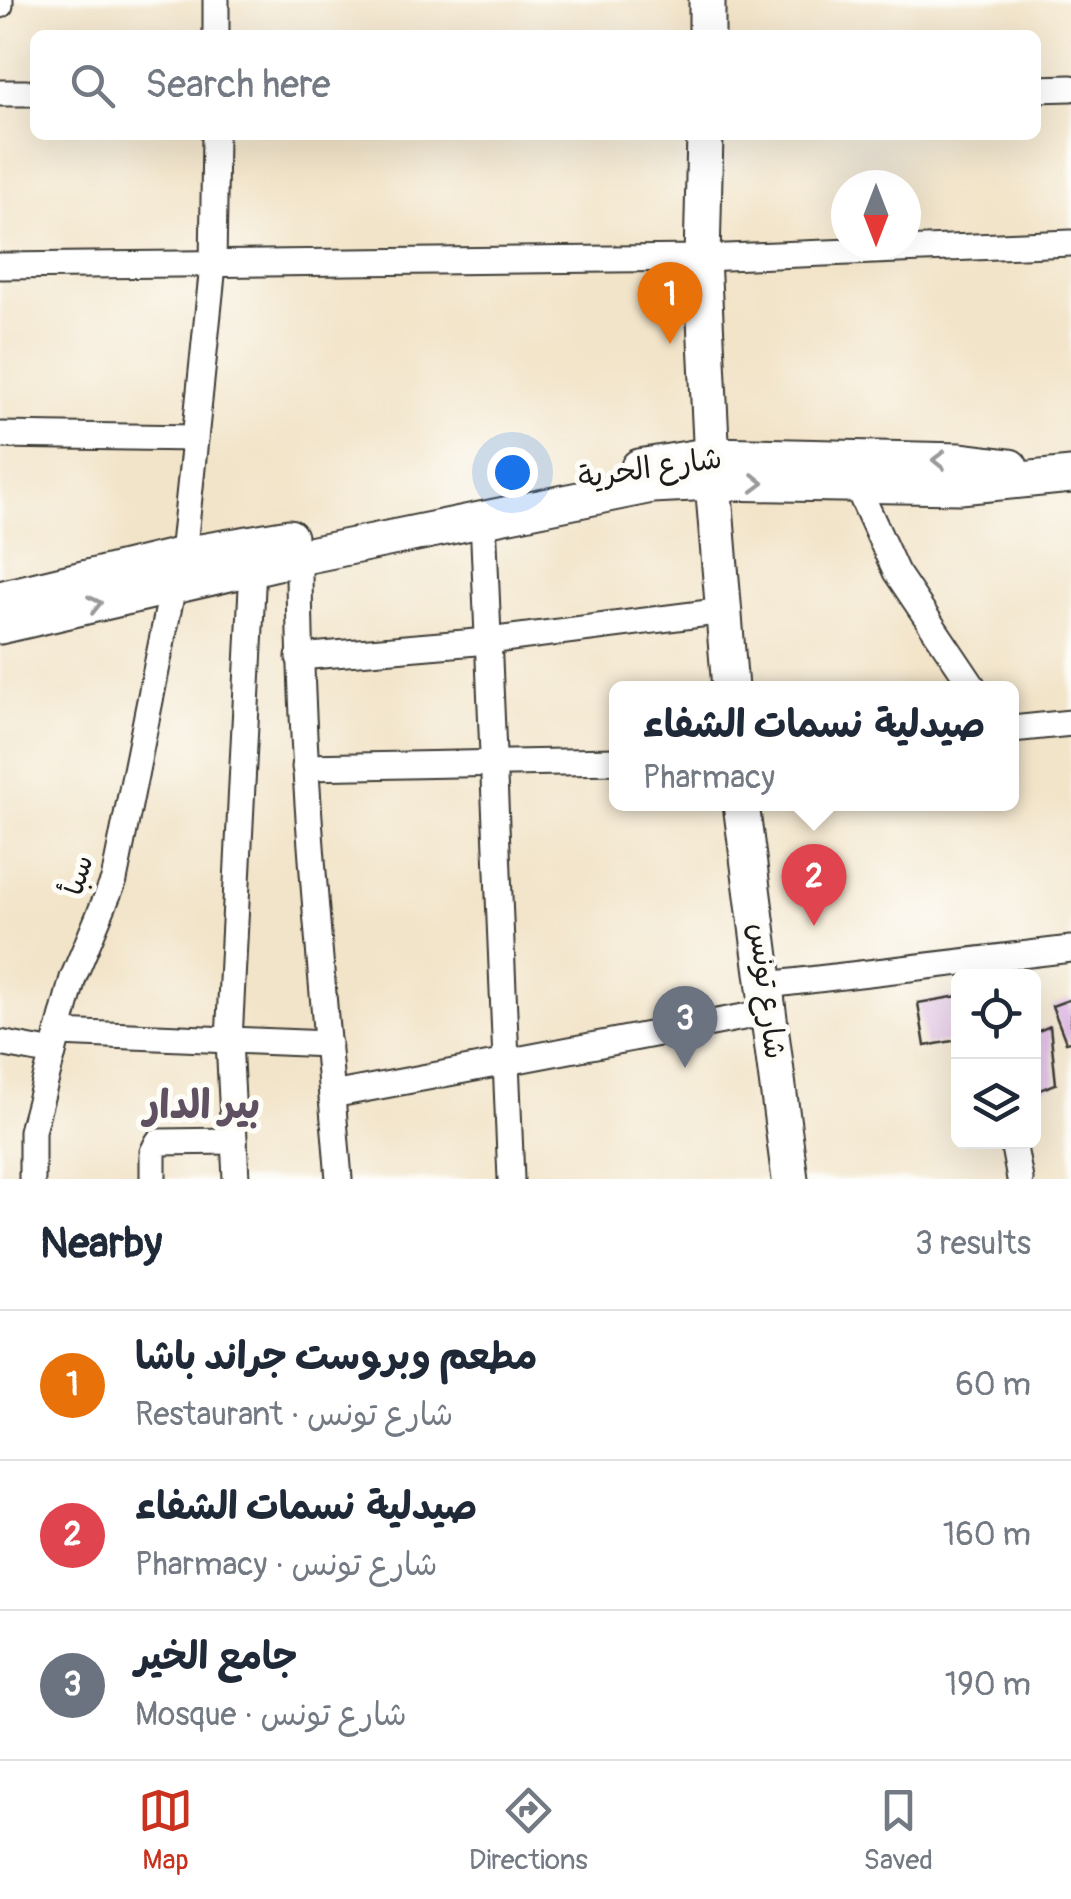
<!DOCTYPE html>
<meta charset="utf-8">
<style>
body{margin:0;font-family:Pangolin,"Playpen Sans Arabic",sans-serif;background:#f2f2f3;color:#1f2937}
.controls{position:absolute;right:30px;bottom:30px;display:grid;overflow:hidden;border-radius:15px;box-shadow:0 10px 40px #0002}
.controls button{width:90px;height:90px;display:grid;place-items:center;padding:0;border:0;border-bottom:2px solid #e0e1e3;background:#fff;color:#1f2937;font:50px sans-serif}
.compass{position:absolute;left:831px;top:170px;width:90px;height:90px;border-radius:50%;background:#fff;box-shadow:0 10px 40px #0002;rotate:180deg}
.you{position:absolute;left:512px;top:472px;width:35px;height:35px;margin:-25px;border:8px solid #fff;border-radius:50%;background:#1a73e8;box-shadow:0 0 0 15px #1a73e833}
.badge{display:grid;place-items:center;width:65px;height:65px;border-radius:50%;background:#c8321e;color:#fff;font-size:32px;font-weight:700}
.pin{position:absolute;translate:-50% -82px;filter:drop-shadow(0 2px 5px #0008)}
.pin::after{content:'';position:absolute;top:52px;width:35px;height:30px;background:inherit;clip-path:polygon(0 0,100% 0,50% 100%)}
.popup{position:absolute;left:609px;top:681px;width:410px;height:130px;box-sizing:border-box;display:grid;place-content:center;border-radius:15px;background:#fff;filter:drop-shadow(0 2px 8px #0005);font-size:32px;white-space:nowrap;color:#747a83}
.popup b{font-size:38px;color:#1f2937}
.popup::after{content:'';position:absolute;left:50%;top:100%;margin-left:-20px;border:20px solid transparent;border-top-color:#fff}
.list{margin:0;padding:0;list-style:none}
h2{display:flex;justify-content:space-between;align-items:center;height:130px;margin:0;padding:0 40px;font-size:42px}
h2 small{font-size:32px;font-weight:400;color:#747a83}
.list li{display:grid;grid-template-columns:65px 1fr auto;gap:30px;align-items:center;box-sizing:border-box;height:150px;padding:0 40px;border-top:2px solid #e0e1e3}
.list b{display:block;font-size:38px;white-space:nowrap}
.list p{margin:0;font-size:32px;white-space:nowrap;color:#747a83}
.list em{font-size:32px;font-style:normal;color:#747a83}
.icon{flex:none;width:55px;height:55px;fill:none;stroke:currentColor;stroke-width:2;stroke-linecap:round;stroke-linejoin:round}
.map{position:relative;flex:none;width:1071px;height:1179px;overflow:hidden}
.search{position:absolute;background:#fff;box-shadow:0 10px 40px #0002;left:30px;right:30px;top:30px;height:110px;display:flex;align-items:center;gap:25px;box-sizing:border-box;padding:0 35px;border-radius:15px;color:#747a83;font-size:38px}
.sheet{height:580px;background:#fff}
nav{display:flex;justify-content:space-around;align-items:center;box-sizing:border-box;height:140px;border-top:2px solid #e0e1e3;background:#fff;font-size:28px;color:#747a83}
nav a{display:grid;justify-items:center;gap:5px}
nav .on{color:#c8321e}
.map>svg:first-child{display:block}
</style>
<div class="map">
<svg width="1071" height="1179" viewBox="0 0 1071 1179">
<rect width="100%" height="100%" fill="#fdfcf7"/>
<filter id="ink" filterUnits="userSpaceOnUse"><feTurbulence type="fractalNoise" baseFrequency=".01" numOctaves="2"/><feDisplacementMap in="SourceGraphic" scale="20" xChannelSelector="R" yChannelSelector="G"/><feConvolveMatrix kernelMatrix="1 2 1 2 8 2 1 2 1" color-interpolation-filters="sRGB"/></filter>
<filter id="wash" filterUnits="userSpaceOnUse"><feTurbulence type="fractalNoise" baseFrequency=".0048" numOctaves="4" result="noise"/><feDisplacementMap in="SourceGraphic" scale="40" xChannelSelector="R" yChannelSelector="G"/><feGaussianBlur stdDeviation="2.25" result="paint"/><feColorMatrix in="noise" values="0 0 0 0 0 0 0 0 0 0 0 0 0 0 0 0 0 1.4 0 .05"/><feComposite in="paint" operator="in"/></filter>
<g filter="url(#wash)">
<rect width="100%" height="100%" fill="#f2e4c9"/>
<g id="blocks">
<g fill="#dcb1e4">
<polygon points="958,996 958,1040 925,1046 918,1003"/>
<polygon points="1071,999 1071,1041 1066,1042 1052,1006"/>
<polygon points="1050,1026 1056,1084 1034,1092 1034,1033"/>
</g>
</g>
</g>
<g filter="url(#ink)">
<use href="#blocks" fill-opacity="0" stroke="#3c3a36" stroke-width="2.5"/>
<g fill="none" stroke-linecap="round" stroke-linejoin="round">
<defs>
<g id="street">
<polyline points="0,5 0,0"/>
<polyline points="216,35 216,0"/>
<polyline points="1036,89 1071,88"/>
<polyline points="0,93 35,93"/>
<polyline points="0,266 702,258 1071,243"/>
<polyline points="0,435 195,438"/>
<polyline points="856,484 896,572 974,688"/>
<polyline points="483,518 511,1179"/>
<polyline points="183,555 213,265 215,135"/>
<path d="M299 557C299 765 322 972 339 1179"/>
<polyline points="299,657 488,641 724,611"/>
<polyline points="1012,729 1071,723"/>
<polyline points="305,767 616,761"/>
<polyline points="767,985 1071,949"/>
<polyline points="58,1033 328,1044"/>
<polyline points="0,1043 53,1053"/>
<polyline points="332,1095 770,1012"/>
<polyline points="1013,1142 1020,1179"/>
<polyline points="32,1179 32,1131 73,978 114,880 173,586"/>
<polyline points="153,1179 153,1152 158,1142 234,1141"/>
<polyline points="236,1179 229,1040 253,568"/>
</g>
<g id="secondary">
<polyline points="707,35 707,0"/>
<polyline points="705,135 702,258 713,482 730,688"/>
<polyline points="639,467 712,455 961,461 1010,467"/>
<polyline points="0,599 183,555 289,537"/>
<polyline points="0,626 299,557 652,485 713,482 960,486 1071,475"/>
<polyline points="741,804 790,1179"/>
</g>
</defs>
<use href="#street" stroke="#3c3a36" stroke-width="29"/>
<use href="#secondary" stroke="#3c3a36" stroke-width="39"/>
<use href="#street" stroke="#fff" stroke-width="25"/>
<use href="#secondary" stroke="#fff" stroke-width="35"/>
</g>
<defs><path id="oneway-chevron" d="M-2-3.5L2.5 0L-2 3.5" fill="none" stroke-width="1.6" stroke-linecap="round" stroke-linejoin="round" transform="scale(2.5)"/></defs>
<g stroke="#999">
<use href="#oneway-chevron" transform="translate(939 460) rotate(-179)"/>
<use href="#oneway-chevron" transform="translate(757 483) rotate(1)"/>
<use href="#oneway-chevron" transform="translate(95 604) rotate(-13)"/>
</g>
</g>
<g text-anchor="middle" dominant-baseline="central" stroke-width="10" stroke-linejoin="round" paint-order="stroke">
<g font-size="30" fill="#1c1c1c" stroke="#fdfcf7">
<text transform="translate(650 468) rotate(-8)">شارع الحرية</text>
<text transform="translate(78 875) rotate(-72)">سبأ</text>
<text transform="translate(767 991) rotate(83)">شارع تونس</text>
</g>
<g font-size="40" font-weight="bold" fill="#5f5062" stroke="#fdfcf7">
<text x="202" y="1105">بير الدار</text>
</g>
</g>
</svg>
<div class="controls">
<button><svg class="icon" aria-label="locate" viewBox="0 0 24 24"><circle cx="12" cy="12" r="6"/><path d="M12 2v4M12 18v4M2 12h4M18 12h4"/></svg></button>
<button><svg class="icon" aria-label="layers" viewBox="0 0 24 24"><path d="M12 4l9 5-9 5-9-5zM3 14l9 5 9-5"/></svg></button>
</div>
<svg class="compass" viewBox="-18 -18 36 36"><path d="M0-13l5 13h-10z" fill="#e53935"/><path d="M0 13l5-13h-10z" fill="#747a83"/></svg>
<div class="you"></div>
<div class="pin badge" style="left:670px;top:344px;background:#e8710a">1</div>
<div class="pin badge" style="left:814px;top:926px;background:#e0444e">2</div>
<div class="popup"><b>صيدلية نسمات الشفاء</b>Pharmacy</div>
<div class="pin badge" style="left:685px;top:1068px;background:#6b7280">3</div>
<div class="search"><svg class="icon" aria-label="search" viewBox="0 0 24 24"><circle cx="10" cy="10" r="6"/><path d="M15 15l6 6"/></svg>Search here</div>
</div>
<section class="sheet">
<h2>Nearby<small>3 results</small></h2>
<ul class="list">
<li><span class="badge" style="background:#e8710a">1</span><div><b>مطعم وبروست جراند باشا</b><p>Restaurant · شارع تونس</p></div><em>60 m</em></li>
<li><span class="badge" style="background:#e0444e">2</span><div><b>صيدلية نسمات الشفاء</b><p>Pharmacy · شارع تونس</p></div><em>160 m</em></li>
<li><span class="badge" style="background:#6b7280">3</span><div><b>جامع الخير</b><p>Mosque · شارع تونس</p></div><em>190 m</em></li>
</ul>
</section>
<nav>
<a class="on"><svg class="icon" aria-label="map" viewBox="0 0 24 24"><path d="M3 6l6-2 6 2 6-2v14l-6 2-6-2-6 2zM9 4v14M15 6v14"/></svg>Map</a>
<a><svg class="icon" aria-label="directions" viewBox="0 0 24 24"><path d="M12 3l9 9-9 9-9-9zM9 14v-3h6M13 9l2 2-2 2"/></svg>Directions</a>
<a><svg class="icon" aria-label="saved" viewBox="0 0 24 24"><path d="M7 4h10v16l-5-4-5 4z"/></svg>Saved</a>
</nav>
